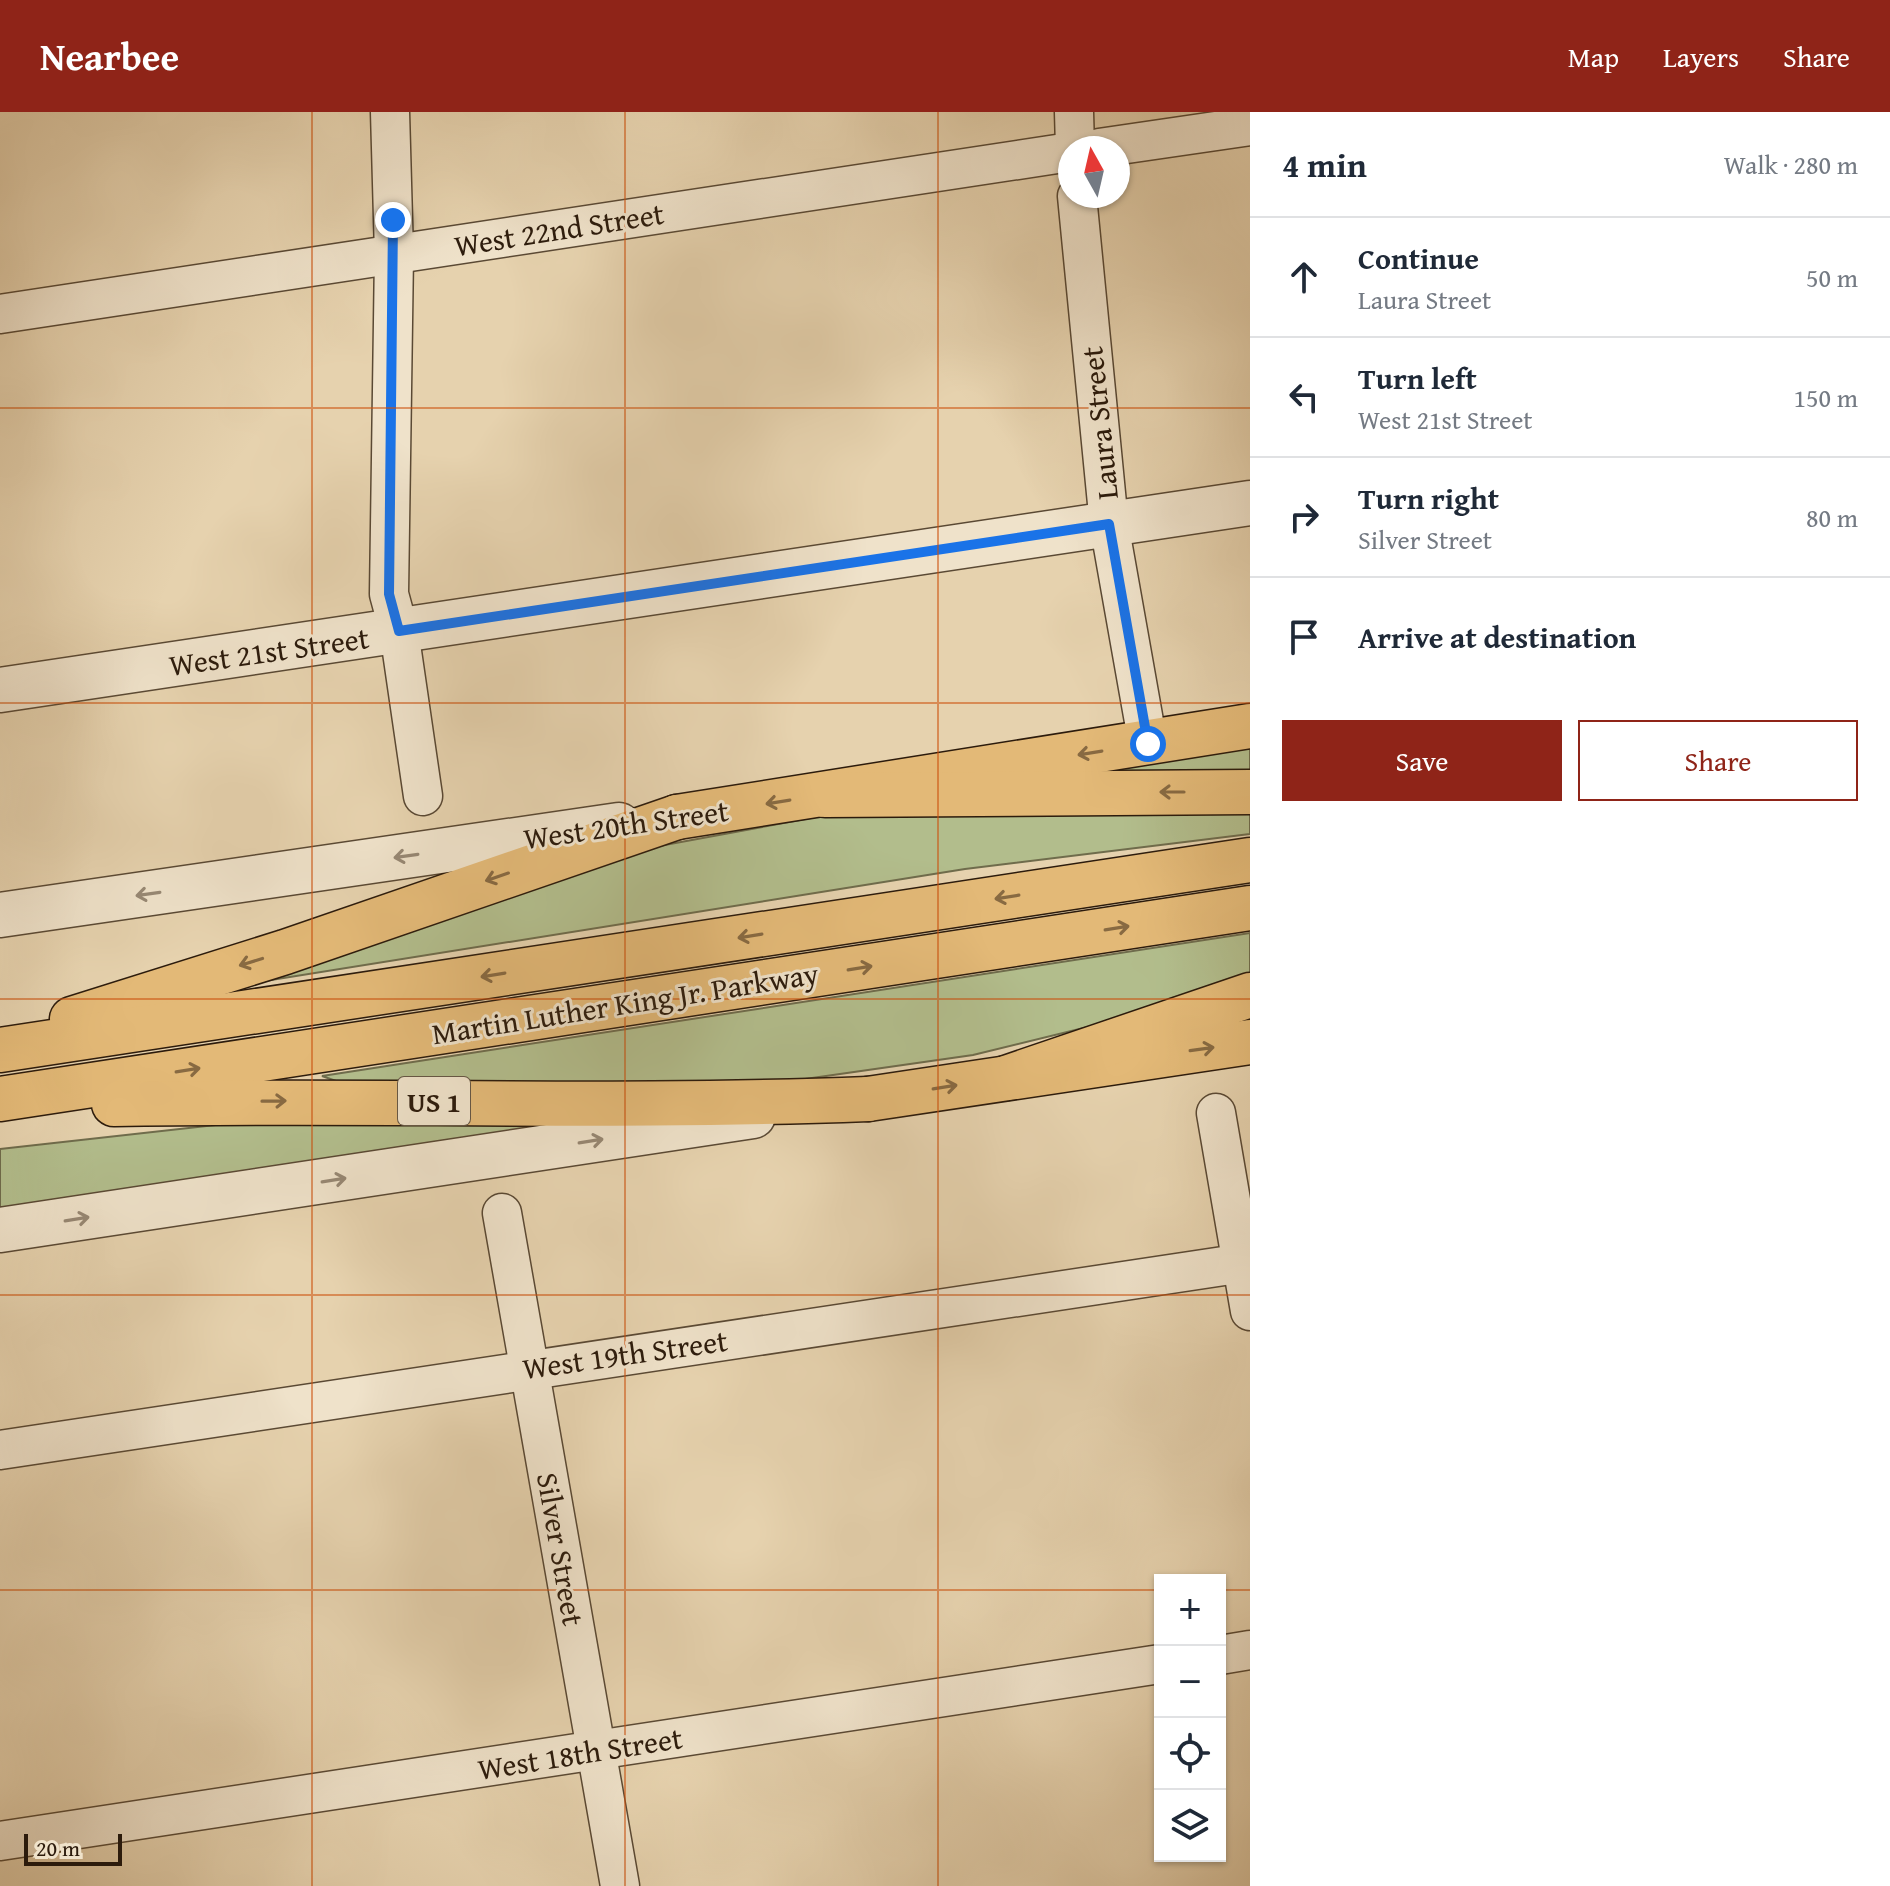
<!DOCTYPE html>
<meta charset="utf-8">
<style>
body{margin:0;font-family:"Gentium Book Plus",serif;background:#f6f6f7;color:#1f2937}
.controls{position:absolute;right:24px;bottom:24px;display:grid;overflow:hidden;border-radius:0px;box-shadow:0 2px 6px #0004}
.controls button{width:72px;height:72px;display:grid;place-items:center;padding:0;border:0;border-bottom:2px solid #e0e1e3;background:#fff;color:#1f2937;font:40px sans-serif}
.compass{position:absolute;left:1058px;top:24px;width:72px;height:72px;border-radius:50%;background:#fff;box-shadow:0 2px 6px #0004;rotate:352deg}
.scale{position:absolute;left:24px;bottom:20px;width:98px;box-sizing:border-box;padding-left:8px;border:4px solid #2c1b0c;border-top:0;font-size:22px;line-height:28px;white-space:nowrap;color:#2c1b0c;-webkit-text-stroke:6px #efe2ca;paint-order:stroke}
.stop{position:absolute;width:24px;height:24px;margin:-18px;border:6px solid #1a73e8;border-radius:50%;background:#fff}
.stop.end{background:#1a73e8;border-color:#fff;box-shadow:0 2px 8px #0008}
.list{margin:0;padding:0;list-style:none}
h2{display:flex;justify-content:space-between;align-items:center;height:104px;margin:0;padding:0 32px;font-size:34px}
h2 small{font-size:26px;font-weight:400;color:#747a83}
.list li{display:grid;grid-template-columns:52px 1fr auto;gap:24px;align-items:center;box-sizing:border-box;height:120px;padding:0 32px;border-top:2px solid #e0e1e3}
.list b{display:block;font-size:30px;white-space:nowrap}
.list p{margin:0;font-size:26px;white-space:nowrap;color:#747a83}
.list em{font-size:26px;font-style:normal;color:#747a83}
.actions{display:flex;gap:16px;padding:24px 32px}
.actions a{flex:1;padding:18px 0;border:2px solid #8f2418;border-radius:0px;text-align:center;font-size:28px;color:#8f2418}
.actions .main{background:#8f2418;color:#fff}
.icon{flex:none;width:44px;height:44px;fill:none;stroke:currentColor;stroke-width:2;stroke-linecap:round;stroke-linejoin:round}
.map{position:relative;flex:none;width:1250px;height:1774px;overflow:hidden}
header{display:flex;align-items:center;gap:48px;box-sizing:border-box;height:112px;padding:0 40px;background:#8f2418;color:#fff}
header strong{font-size:38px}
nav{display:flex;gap:44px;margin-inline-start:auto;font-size:28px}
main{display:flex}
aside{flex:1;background:#fff}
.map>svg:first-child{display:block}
</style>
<header>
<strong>Nearbee</strong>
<nav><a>Map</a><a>Layers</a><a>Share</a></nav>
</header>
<main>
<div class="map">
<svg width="1250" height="1774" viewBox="0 0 1250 1774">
<rect width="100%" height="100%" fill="#e6d2ae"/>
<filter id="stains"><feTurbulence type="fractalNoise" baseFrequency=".0025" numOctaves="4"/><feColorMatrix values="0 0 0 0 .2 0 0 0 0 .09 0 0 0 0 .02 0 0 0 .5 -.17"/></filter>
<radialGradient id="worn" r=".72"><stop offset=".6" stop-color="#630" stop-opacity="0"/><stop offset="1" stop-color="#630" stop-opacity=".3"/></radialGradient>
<g fill="#b2bd8c" stroke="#6f6c4c" stroke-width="2">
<polygon points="1250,626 1250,660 1099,660"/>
<polygon points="1250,691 1250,722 965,757 234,874 643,737 860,697"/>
<polygon points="1250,821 1250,865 1112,909 973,943 805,967 754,972 336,969 322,964"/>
<polygon points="629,1002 0,1104 0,1037 270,1007"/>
</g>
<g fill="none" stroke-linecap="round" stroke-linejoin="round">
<defs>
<g id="minor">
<polyline points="390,0 394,142 389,482 399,519 423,684"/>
<polyline points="1074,0 1075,36"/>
<polyline points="1099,36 1250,14"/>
<polyline points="1077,84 1109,412 1148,632"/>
<polyline points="0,202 1070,40"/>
<polyline points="1216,1001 1250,1199"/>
<polyline points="502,1101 620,1774"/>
<polyline points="0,1338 1250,1150"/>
<polyline points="1220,1543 1250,1538"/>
<polyline points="0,1729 1160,1552"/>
</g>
<g id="tertiary">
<polyline points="0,578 1250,391"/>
<polyline points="0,803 619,713"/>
<polyline points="0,1118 753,1004"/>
</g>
<g id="primary">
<polyline points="677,705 1250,614"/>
<polyline points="868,987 1250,930"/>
</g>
<g id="motorway">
<polyline points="825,683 1250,680"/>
<polyline points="72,907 285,840 677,705"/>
<polyline points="0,938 1250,748"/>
<polyline points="1006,966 1250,883"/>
<polyline points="0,987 1250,796"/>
<path d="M114 992C366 987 617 997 868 987"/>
</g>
</defs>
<use href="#minor" stroke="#5a4934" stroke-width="41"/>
<use href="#tertiary" stroke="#5a4934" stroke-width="47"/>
<use href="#primary" stroke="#2c1b0c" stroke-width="47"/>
<use href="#motorway" stroke="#2c1b0c" stroke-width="47"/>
<use href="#minor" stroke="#efe2ca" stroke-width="38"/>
<use href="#tertiary" stroke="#efe2ca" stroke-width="44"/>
<use href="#primary" stroke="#e3b977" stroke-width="44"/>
<use href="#motorway" stroke="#e3b977" stroke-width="44"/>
</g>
<defs><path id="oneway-shaft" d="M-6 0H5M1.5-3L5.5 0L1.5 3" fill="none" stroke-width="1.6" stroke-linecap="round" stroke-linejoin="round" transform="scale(2)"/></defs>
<g stroke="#886a42">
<use href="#oneway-shaft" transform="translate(1090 641) rotate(171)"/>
<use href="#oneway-shaft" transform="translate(1172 680) rotate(180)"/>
<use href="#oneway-shaft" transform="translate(778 690) rotate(171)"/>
<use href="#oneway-shaft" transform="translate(497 765) rotate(161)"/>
<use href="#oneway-shaft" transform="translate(1007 785) rotate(171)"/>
<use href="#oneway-shaft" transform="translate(1117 816) rotate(-9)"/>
<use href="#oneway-shaft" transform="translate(750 824) rotate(171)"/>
<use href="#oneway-shaft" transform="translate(251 850) rotate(163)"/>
<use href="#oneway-shaft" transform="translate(860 856) rotate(-9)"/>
<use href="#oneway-shaft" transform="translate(493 863) rotate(171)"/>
<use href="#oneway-shaft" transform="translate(1202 937) rotate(-8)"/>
<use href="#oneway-shaft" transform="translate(188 958) rotate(-9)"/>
<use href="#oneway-shaft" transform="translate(945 975) rotate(-9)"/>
<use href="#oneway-shaft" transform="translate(274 989) rotate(-1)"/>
</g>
<g stroke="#978874">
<use href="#oneway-shaft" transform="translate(406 744) rotate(172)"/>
<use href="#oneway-shaft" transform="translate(148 782) rotate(172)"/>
<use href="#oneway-shaft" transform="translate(591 1029) rotate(-9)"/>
<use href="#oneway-shaft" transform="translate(334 1068) rotate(-9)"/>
<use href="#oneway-shaft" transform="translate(77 1107) rotate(-9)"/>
</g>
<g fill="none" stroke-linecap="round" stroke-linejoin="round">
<polyline stroke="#1a73e8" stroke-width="10" points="393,108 389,482 399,519 1109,412 1148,632"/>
</g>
<path fill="none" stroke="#cc500c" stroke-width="2" stroke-opacity="0.55" d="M312 0V1774M625 0V1774M938 0V1774M0 296H1250M0 591H1250M0 887H1250M0 1183H1250M0 1478H1160M1220 1478H1250"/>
<g text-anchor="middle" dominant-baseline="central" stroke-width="6" stroke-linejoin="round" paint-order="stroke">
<rect fill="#efe2ca" stroke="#665745" stroke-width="2" x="398" y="965" width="72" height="48" rx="6"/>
<g font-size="28" font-weight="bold" fill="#2c1b0c">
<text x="434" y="989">US 1</text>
</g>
<g font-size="30" fill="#2c1b0c" stroke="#efe2ca">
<text transform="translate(559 117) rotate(-9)">West 22nd Street</text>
<text transform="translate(1099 311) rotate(-96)">Laura Street</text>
<text transform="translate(269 539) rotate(-8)">West 21st Street</text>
<text transform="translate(626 712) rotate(-8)">West 20th Street</text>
<text transform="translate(625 891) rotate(-9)">Martin Luther King Jr. Parkway</text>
<text transform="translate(625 1242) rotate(-8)">West 19th Street</text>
<text transform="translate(561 1437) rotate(80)">Silver Street</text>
<text transform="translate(580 1641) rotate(-9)">West 18th Street</text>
</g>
</g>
<rect width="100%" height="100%" filter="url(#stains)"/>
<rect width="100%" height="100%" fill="url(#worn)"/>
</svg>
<div class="controls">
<button>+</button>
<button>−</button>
<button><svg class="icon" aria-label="locate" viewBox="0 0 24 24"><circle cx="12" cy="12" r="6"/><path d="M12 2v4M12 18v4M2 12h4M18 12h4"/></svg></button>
<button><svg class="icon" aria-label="layers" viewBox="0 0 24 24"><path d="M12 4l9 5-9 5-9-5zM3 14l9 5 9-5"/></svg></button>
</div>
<svg class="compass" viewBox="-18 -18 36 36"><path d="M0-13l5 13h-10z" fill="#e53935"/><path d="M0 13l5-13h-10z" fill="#747a83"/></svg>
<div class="scale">20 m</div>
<div class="stop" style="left:1148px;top:632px"></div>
<div class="stop end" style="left:393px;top:108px"></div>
</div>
<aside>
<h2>4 min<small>Walk · 280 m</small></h2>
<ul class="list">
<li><svg class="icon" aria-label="ahead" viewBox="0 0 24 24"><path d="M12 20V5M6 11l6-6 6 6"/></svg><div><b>Continue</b><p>Laura Street</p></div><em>50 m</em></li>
<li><svg class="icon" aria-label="left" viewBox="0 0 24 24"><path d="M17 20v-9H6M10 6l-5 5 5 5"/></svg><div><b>Turn left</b><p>West 21st Street</p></div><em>150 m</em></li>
<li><svg class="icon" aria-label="right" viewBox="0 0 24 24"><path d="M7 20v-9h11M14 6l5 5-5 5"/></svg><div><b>Turn right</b><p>Silver Street</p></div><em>80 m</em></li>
<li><svg class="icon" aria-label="arrive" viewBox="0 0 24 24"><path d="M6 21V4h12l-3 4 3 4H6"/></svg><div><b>Arrive at destination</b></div></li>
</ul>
<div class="actions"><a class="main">Save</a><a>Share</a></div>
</aside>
</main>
